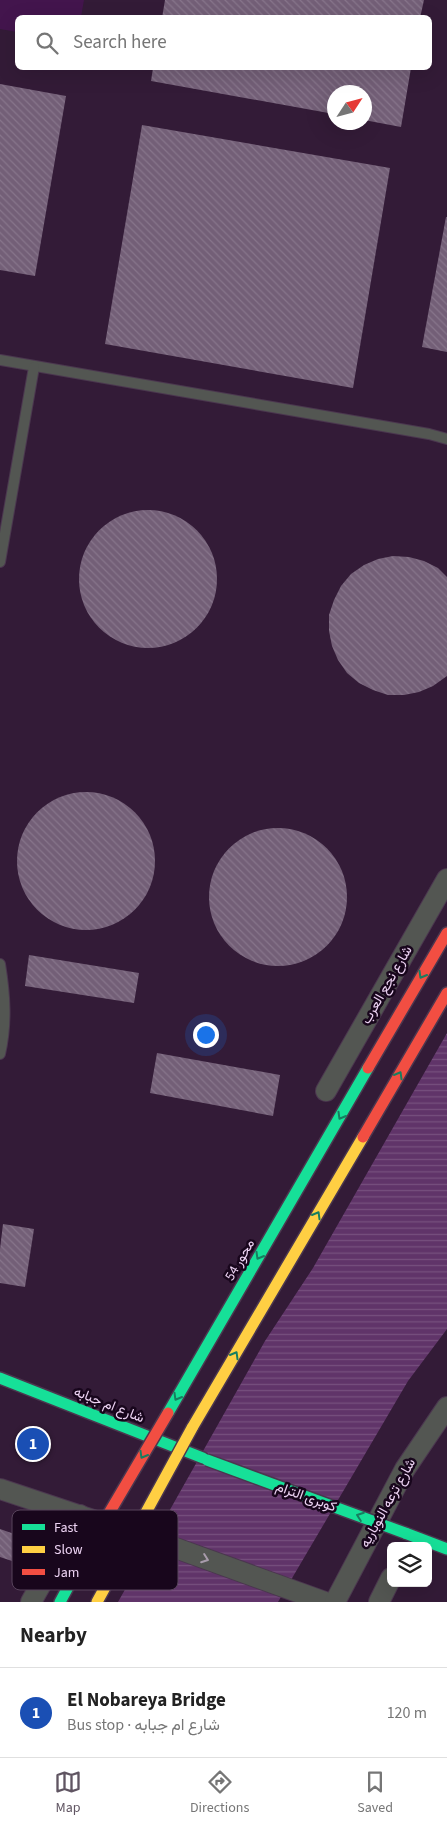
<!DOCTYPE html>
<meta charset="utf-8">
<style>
body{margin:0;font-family:"Source Sans 3",Vazirmatn,sans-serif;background:#f2f2f2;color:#222}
.controls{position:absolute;right:15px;bottom:15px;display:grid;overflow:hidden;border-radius:8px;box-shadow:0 5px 20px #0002}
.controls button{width:45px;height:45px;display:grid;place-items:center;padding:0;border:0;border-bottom:1px solid #e0e0e0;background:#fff;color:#222;font:25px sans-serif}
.compass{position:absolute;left:327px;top:85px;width:45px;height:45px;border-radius:50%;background:#fff;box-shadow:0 5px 20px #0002;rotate:54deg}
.you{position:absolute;left:205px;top:1034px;width:18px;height:18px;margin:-12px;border:4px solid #fff;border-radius:50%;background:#1a73e8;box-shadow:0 0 0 8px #1a73e833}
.badge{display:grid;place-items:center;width:32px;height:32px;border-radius:50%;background:#605562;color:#fff;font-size:16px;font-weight:700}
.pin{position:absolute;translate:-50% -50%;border:2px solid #fff;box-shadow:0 1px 5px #0006}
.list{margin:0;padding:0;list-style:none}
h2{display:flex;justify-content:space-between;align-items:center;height:65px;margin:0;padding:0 20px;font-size:21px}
h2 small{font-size:16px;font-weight:400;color:#767676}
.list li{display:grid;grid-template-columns:32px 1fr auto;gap:15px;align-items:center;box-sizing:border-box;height:90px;padding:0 20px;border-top:1px solid #e0e0e0}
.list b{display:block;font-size:19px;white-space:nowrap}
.list p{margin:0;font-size:16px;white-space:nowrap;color:#767676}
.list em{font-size:16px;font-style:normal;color:#767676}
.icon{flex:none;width:28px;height:28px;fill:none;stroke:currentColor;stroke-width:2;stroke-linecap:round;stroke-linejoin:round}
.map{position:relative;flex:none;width:447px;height:1602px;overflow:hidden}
.search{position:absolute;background:#fff;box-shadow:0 5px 20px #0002;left:15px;right:15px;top:15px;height:55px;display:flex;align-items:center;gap:12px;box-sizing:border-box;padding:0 18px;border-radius:8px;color:#767676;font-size:19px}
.sheet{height:155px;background:#fff}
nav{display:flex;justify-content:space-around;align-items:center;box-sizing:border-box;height:70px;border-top:1px solid #e0e0e0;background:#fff;font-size:14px;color:#767676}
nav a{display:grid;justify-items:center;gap:2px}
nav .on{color:#605562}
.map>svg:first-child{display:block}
</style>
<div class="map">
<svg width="447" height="1602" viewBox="0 0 447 1602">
<defs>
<pattern id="water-rules" width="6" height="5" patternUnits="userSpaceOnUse" patternTransform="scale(1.25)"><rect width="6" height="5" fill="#603469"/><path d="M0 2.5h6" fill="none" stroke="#77507f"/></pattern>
<pattern id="building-back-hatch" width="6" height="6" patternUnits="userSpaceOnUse" patternTransform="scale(1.25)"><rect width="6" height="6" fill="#735f77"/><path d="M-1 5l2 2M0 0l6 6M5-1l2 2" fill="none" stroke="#87758b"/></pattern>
</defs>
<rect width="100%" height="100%" fill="#331b37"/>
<polygon fill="#43154d" points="0,0 84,0 81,17 18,18 17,32 0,29"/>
<polygon fill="url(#water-rules)" points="447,1033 447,1329 408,1381 278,1602 118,1602 265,1341 313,1268"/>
<g fill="url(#building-back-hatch)">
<polygon points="165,0 424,0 420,18 162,18"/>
<polygon points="153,68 411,68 401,127 364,120 364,92 334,92 334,114 151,81"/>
<polygon points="0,84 66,96 35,276 0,270"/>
<polygon points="142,125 390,168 353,388 105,344"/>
<polygon points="446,217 447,217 447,352 422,347"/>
<circle cx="148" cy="579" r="69"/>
<polygon points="393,556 409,557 424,561 438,568 447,577 447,676 433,686 419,692 404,695 388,695 373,690 359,683 347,673 338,660 332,646 329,631 329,615 334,600 341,586 351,574 364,565 378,559"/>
<circle cx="86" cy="861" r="69"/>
<circle cx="278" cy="897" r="69"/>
<polygon points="29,955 139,973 134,1003 25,986"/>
<polygon points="157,1053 280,1075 273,1116 150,1093"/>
<polygon points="3,1224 34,1229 25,1287 0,1283 0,1249"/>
<polygon points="0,1529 20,1536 12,1561 0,1557"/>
</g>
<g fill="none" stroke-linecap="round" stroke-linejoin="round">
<defs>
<g id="lane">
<polyline points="0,360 429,434 447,439"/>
<polyline points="0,562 34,367"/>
<path d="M0 964C5 995 7 1023 0 1054"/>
</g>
<g id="street">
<polyline points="326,1091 447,879"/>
<polyline points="0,1489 159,1542 325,1602"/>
<polyline points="31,1602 80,1515"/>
<polyline points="335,1602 405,1469 447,1407"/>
<polyline points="379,1602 391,1578"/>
</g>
<g id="fast">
<polyline points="0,1378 203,1458"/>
<polyline points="168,1413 368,1068"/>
<polyline points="405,1533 447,1549"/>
<polyline points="60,1602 95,1537"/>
</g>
<g id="slow">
<polyline points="192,1428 363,1137"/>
<polyline points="97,1602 126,1549"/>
</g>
<g id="jam">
<polyline points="368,1068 447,933"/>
<polyline points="363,1137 447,993"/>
</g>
</defs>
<use href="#lane" stroke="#4b374f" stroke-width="12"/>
<use href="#street" stroke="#4b374f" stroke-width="22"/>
<use href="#fast" stroke="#4b374f" stroke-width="14"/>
<use href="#slow" stroke="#4b374f" stroke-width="14"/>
<use href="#jam" stroke="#4b374f" stroke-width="14"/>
<use href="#lane" stroke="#535652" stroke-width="10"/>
<use href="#street" stroke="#535652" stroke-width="20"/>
<use href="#fast" stroke="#16e098" stroke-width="11"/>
<use href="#slow" stroke="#ffcf43" stroke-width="11"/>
<use href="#jam" stroke="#f24e42" stroke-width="11"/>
<defs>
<polyline id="fast-bridge" points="207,1460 405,1533"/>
<polyline id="slow-bridge" points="126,1549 192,1428"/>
<polyline id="jam-bridge" points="95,1537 168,1413"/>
</defs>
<use href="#fast-bridge" stroke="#4b374f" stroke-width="14" stroke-linecap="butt"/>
<use href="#slow-bridge" stroke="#4b374f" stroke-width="14" stroke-linecap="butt"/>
<use href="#jam-bridge" stroke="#4b374f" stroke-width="14" stroke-linecap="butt"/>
<use href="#fast-bridge" stroke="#16e098" stroke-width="11"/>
<use href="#slow-bridge" stroke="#ffcf43" stroke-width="11"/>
<use href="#jam-bridge" stroke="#f24e42" stroke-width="11"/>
</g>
<defs><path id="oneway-chevron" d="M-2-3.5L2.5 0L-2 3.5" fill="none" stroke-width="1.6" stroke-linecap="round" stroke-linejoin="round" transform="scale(1.25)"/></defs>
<g stroke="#177e60">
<use href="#oneway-chevron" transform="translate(422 975) rotate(120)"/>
<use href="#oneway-chevron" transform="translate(399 1075) rotate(-60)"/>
<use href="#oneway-chevron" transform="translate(341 1116) rotate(120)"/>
<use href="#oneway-chevron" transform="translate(317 1215) rotate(-60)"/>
<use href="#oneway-chevron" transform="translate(259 1256) rotate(120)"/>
<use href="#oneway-chevron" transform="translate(235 1355) rotate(-60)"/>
<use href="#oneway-chevron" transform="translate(177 1397) rotate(120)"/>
<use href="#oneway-chevron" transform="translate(143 1455) rotate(120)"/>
<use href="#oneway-chevron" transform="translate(360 1516) rotate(-160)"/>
</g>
<use stroke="#a89bab" href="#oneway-chevron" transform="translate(205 1559) rotate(20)"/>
<g text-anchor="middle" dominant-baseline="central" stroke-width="5" stroke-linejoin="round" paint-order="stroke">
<g font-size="14" fill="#edd3f3" stroke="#18061c">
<text transform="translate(387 985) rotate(-60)">شارع نجع العرب</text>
<text transform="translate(240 1260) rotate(-60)">محور 54</text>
<text transform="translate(109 1405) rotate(22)">شارع ام جبابه</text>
<text transform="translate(306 1497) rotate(20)">كوبرى الترام</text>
<text transform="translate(388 1503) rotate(-61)">شارع ترعه النوباريه</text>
</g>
</g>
<rect x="12" y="1510" width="166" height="80" rx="8" fill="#18061c" stroke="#58445c" stroke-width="1"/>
<rect x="22" y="1524" width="23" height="6" fill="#16e098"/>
<rect x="22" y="1546" width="23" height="7" fill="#ffcf43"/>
<rect x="22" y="1569" width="23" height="6" fill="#f24e42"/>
<g font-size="14" fill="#edd3f3">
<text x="54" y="1532">Fast</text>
<text x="54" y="1554">Slow</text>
<text x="54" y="1577">Jam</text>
</g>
</svg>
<div class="controls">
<button><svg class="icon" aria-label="layers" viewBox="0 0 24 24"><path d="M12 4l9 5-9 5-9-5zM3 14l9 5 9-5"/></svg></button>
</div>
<svg class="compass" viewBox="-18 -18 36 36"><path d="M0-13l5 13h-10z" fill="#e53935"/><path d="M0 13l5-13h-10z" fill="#767676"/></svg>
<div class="you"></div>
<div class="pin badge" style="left:33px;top:1444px;background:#1a4fb4">1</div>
<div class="search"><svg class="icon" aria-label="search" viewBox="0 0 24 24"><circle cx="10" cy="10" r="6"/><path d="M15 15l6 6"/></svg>Search here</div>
</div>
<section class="sheet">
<h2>Nearby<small></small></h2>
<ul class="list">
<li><span class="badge" style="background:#1a4fb4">1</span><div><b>El Nobareya Bridge</b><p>Bus stop · شارع ام جبابه</p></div><em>120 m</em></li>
</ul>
</section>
<nav>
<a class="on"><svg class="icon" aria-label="map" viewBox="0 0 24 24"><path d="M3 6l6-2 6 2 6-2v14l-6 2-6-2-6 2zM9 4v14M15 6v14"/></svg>Map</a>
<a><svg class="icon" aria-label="directions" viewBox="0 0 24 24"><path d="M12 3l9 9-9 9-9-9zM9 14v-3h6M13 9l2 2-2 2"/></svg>Directions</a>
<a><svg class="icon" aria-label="saved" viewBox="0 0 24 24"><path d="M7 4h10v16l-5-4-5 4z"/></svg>Saved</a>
</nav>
